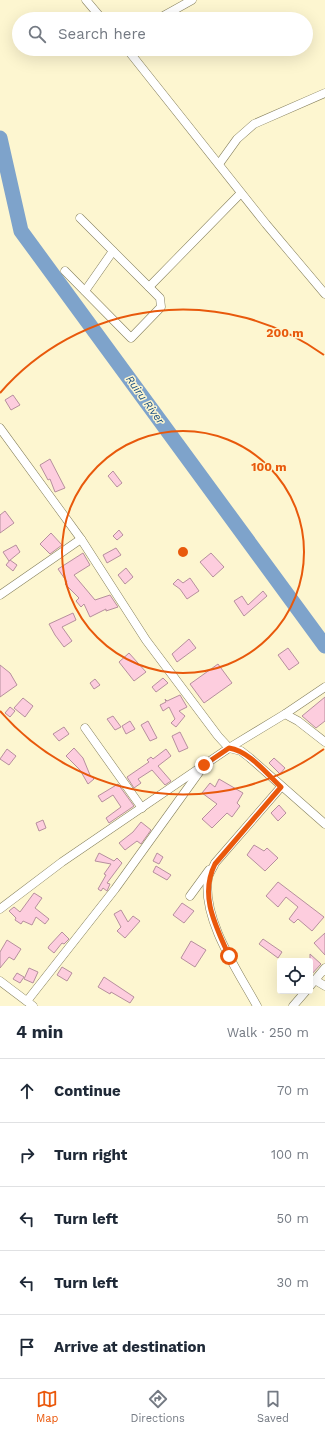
<!DOCTYPE html>
<meta charset="utf-8">
<style>
body{margin:0;font-family:"Work Sans",sans-serif;background:#f2f2f3;color:#1f2937}
.controls{position:absolute;right:12px;bottom:12px;display:grid;overflow:hidden;border-radius:4px;box-shadow:0 4px 16px #0002}
.controls button{width:36px;height:36px;display:grid;place-items:center;padding:0;border:0;border-bottom:1px solid #e0e1e3;background:#fff;color:#1f2937;font:20px sans-serif}
.stop{position:absolute;width:12px;height:12px;margin:-9px;border:3px solid #ea580c;border-radius:50%;background:#fff}
.stop.end{background:#ea580c;border-color:#fff;box-shadow:0 1px 4px #0008}
.list{margin:0;padding:0;list-style:none}
h2{display:flex;justify-content:space-between;align-items:center;height:52px;margin:0;padding:0 16px;font-size:17px}
h2 small{font-size:13px;font-weight:400;color:#747a83}
.list li{display:grid;grid-template-columns:26px 1fr auto;gap:12px;align-items:center;box-sizing:border-box;height:64px;padding:0 16px;border-top:1px solid #e0e1e3}
.list b{display:block;font-size:15px;white-space:nowrap}
.list em{font-size:13px;font-style:normal;color:#747a83}
.icon{flex:none;width:22px;height:22px;fill:none;stroke:currentColor;stroke-width:2;stroke-linecap:round;stroke-linejoin:round}
.map{position:relative;flex:none;width:325px;height:1006px;overflow:hidden}
.search{position:absolute;background:#fff;box-shadow:0 4px 16px #0002;left:12px;right:12px;top:12px;height:44px;display:flex;align-items:center;gap:10px;box-sizing:border-box;padding:0 14px;border-radius:22px;color:#747a83;font-size:15px}
.sheet{height:372px;background:#fff}
nav{display:flex;justify-content:space-around;align-items:center;box-sizing:border-box;height:56px;border-top:1px solid #e0e1e3;background:#fff;font-size:11px;color:#747a83}
nav a{display:grid;justify-items:center;gap:2px}
nav .on{color:#ea580c}
.map>svg:first-child{display:block}
</style>
<div class="map">
<svg width="325" height="1006" viewBox="0 0 325 1006">
<rect width="100%" height="100%" fill="#fdf6d0"/>
<g fill="none" stroke-linecap="round" stroke-linejoin="round">
<polyline stroke="#7ea3cb" stroke-width="15" points="0,138 21,231 325,646"/>
</g>
<g fill="#fdcdde" stroke="#b68f9d">
<polygon points="13,395 20,405 11,410 5,400"/>
<polygon points="50,459 65,488 55,492 50,479 48,480 40,465"/>
<polygon points="113,471 122,483 117,487 108,476"/>
<polygon points="5,511 14,523 0,533 0,515"/>
<polygon points="119,530 123,535 117,540 113,536"/>
<polygon points="51,533 62,545 50,554 40,544"/>
<polygon points="16,545 20,552 9,561 3,552"/>
<polygon points="116,548 121,555 107,563 103,555"/>
<polygon points="83,553 90,565 74,575 95,600 110,595 118,607 106,611 106,609 90,617 84,604 81,607 76,601 79,598 65,584 67,582 58,569"/>
<polygon points="211,553 224,567 213,577 200,562"/>
<polygon points="10,560 17,565 13,571 6,565"/>
<polygon points="126,568 133,577 125,584 118,575"/>
<polygon points="190,578 199,591 187,599 180,589 173,584 178,579 183,583"/>
<polygon points="263,591 267,596 244,616 234,601 242,596 248,605"/>
<polygon points="73,613 76,620 62,627 72,641 64,647 55,635 49,624"/>
<polygon points="189,639 196,648 177,662 172,654"/>
<polygon points="288,648 299,663 289,670 278,655"/>
<polygon points="129,653 146,672 134,681 119,662"/>
<polygon points="218,664 232,683 204,703 190,684"/>
<polygon points="0,665 10,673 17,685 0,697"/>
<polygon points="163,678 168,683 156,692 152,687"/>
<polygon points="95,679 100,685 94,689 90,683"/>
<polygon points="180,695 187,707 179,711 185,716 176,727 171,723 175,719 169,707 163,711 160,705 166,702 165,699 167,701"/>
<polygon points="325,697 325,721 316,728 302,716"/>
<polygon points="23,698 33,706 25,717 14,708"/>
<polygon points="10,707 15,711 10,717 5,713"/>
<polygon points="113,716 121,727 115,730 107,719"/>
<polygon points="130,721 135,729 126,734 122,726"/>
<polygon points="148,721 157,738 150,741 141,725"/>
<polygon points="64,727 69,734 59,741 53,734"/>
<polygon points="180,732 188,748 179,752 172,736"/>
<polygon points="74,748 83,758 90,775 94,779 88,784 80,770 66,756"/>
<polygon points="7,749 16,756 9,765 0,759"/>
<polygon points="166,749 171,756 158,766 171,781 165,785 152,770 138,779 141,783 134,788 127,777 149,762 147,760 151,757 153,759"/>
<polygon points="274,758 285,768 280,774 269,763"/>
<polygon points="219,779 243,793 237,803 240,806 232,817 227,813 212,828 202,819 217,804 202,793 210,783 215,787"/>
<polygon points="118,784 134,806 109,823 106,818 121,807 113,795 102,802 98,796"/>
<polygon points="279,805 286,813 278,821 271,813"/>
<polygon points="43,820 46,828 39,831 36,823"/>
<polygon points="141,822 151,830 141,844 137,841 125,850 119,843 133,832"/>
<polygon points="254,845 264,851 267,848 278,858 265,871 247,855"/>
<polygon points="99,853 114,861 117,858 122,863 107,883 110,884 107,891 103,888 101,891 98,889 106,875 104,874 111,864 95,861"/>
<polygon points="157,853 163,857 159,864 153,861"/>
<polygon points="156,866 171,875 167,880 153,872"/>
<polygon points="278,882 324,917 312,931 298,919 294,923 289,919 298,907 286,897 278,907 266,896"/>
<polygon points="34,893 42,898 35,908 49,919 45,924 36,917 32,925 23,921 21,924 15,920 16,918 9,911 14,907 20,912"/>
<polygon points="182,903 194,911 184,923 173,915"/>
<polygon points="121,910 128,922 133,916 140,921 125,938 117,931 121,927 114,914"/>
<polygon points="62,932 69,939 64,944 62,943 54,953 48,948 49,946"/>
<polygon points="325,933 325,955 314,943"/>
<polygon points="263,939 282,952 278,958 259,944"/>
<polygon points="7,940 21,949 14,960 9,957 0,968 0,952"/>
<polygon points="191,941 206,950 195,967 181,958"/>
<polygon points="310,954 321,964 310,976"/>
<polygon points="62,967 72,973 67,981 57,975"/>
<polygon points="29,968 38,972 33,983 24,979"/>
<polygon points="17,973 24,977 20,983 13,979"/>
<polygon points="104,977 134,997 130,1003 111,992 110,994 98,987"/>
</g>
<g fill="none" stroke-linecap="round" stroke-linejoin="round">
<defs>
<g id="minor">
<polyline points="86,0 102,19"/>
<polyline points="158,19 192,0"/>
<polyline points="127,49 266,224 325,294"/>
<polyline points="219,164 237,139 254,124 325,93"/>
<polyline points="65,271 131,338 161,307 160,298 80,218"/>
<polyline points="149,287 241,193"/>
<polyline points="85,291 113,251"/>
<polyline points="0,428 81,539 146,640 218,736 229,748 241,751 250,758 325,824"/>
<polyline points="0,595 81,539"/>
<polyline points="285,714 325,687"/>
<polyline points="85,728 142,808"/>
<polyline points="190,896 209,870"/>
<polyline points="0,909 62,862 229,748 285,714 298,721 325,742"/>
<polyline points="315,980 325,986"/>
<polyline points="0,981 33,1006"/>
<polyline points="310,986 325,968"/>
<polyline points="27,1001 115,889 200,771"/>
<path d="M257 1006C238 971 202 920 208 878 209 873 213 868 215 863L281 787"/>
<polyline points="293,1006 306,991"/>
</g>
</defs>
<use href="#minor" stroke="#86805d" stroke-width="9"/>
<use href="#minor" stroke="#fff" stroke-width="8"/>
</g>
<g fill="none" stroke-linecap="round" stroke-linejoin="round">
<path stroke="#ea580c" stroke-width="5" d="M204 765 229 748C249 751 266 773 281 787L215 864C199 896 216 926 229 956"/>
</g>
<g fill="none" stroke="#e8590c" stroke-width="2">
<circle cx="183" cy="552" r="121"/>
<path d="M324 749A242 242 0 0 1 0 711M0 393A242 242 0 0 1 324 355"/>
</g>
<g text-anchor="middle" dominant-baseline="central" stroke-width="3" stroke-linejoin="round" paint-order="stroke">
<g font-size="11" font-style="italic" fill="#1a4f83" stroke="#fdf6d0">
<text transform="translate(145 400) rotate(54)">Ruiru River</text>
</g>
</g>
<circle cx="183" cy="552" r="6" fill="#e8590c" stroke="#fdf6d0" stroke-width="2"/>
<g font-size="12" text-anchor="middle" font-weight="bold" fill="#e8590c" stroke="#fdf6d0" stroke-width="3" stroke-linejoin="round" paint-order="stroke">
<text x="285" y="337">200 m</text>
<text x="269" y="471">100 m</text>
</g>
</svg>
<div class="controls">
<button><svg class="icon" aria-label="locate" viewBox="0 0 24 24"><circle cx="12" cy="12" r="6"/><path d="M12 2v4M12 18v4M2 12h4M18 12h4"/></svg></button>
</div>
<div class="stop" style="left:229px;top:956px"></div>
<div class="stop end" style="left:204px;top:765px"></div>
<div class="search"><svg class="icon" aria-label="search" viewBox="0 0 24 24"><circle cx="10" cy="10" r="6"/><path d="M15 15l6 6"/></svg>Search here</div>
</div>
<section class="sheet">
<h2>4 min<small>Walk · 250 m</small></h2>
<ul class="list">
<li><svg class="icon" aria-label="ahead" viewBox="0 0 24 24"><path d="M12 20V5M6 11l6-6 6 6"/></svg><div><b>Continue</b></div><em>70 m</em></li>
<li><svg class="icon" aria-label="right" viewBox="0 0 24 24"><path d="M7 20v-9h11M14 6l5 5-5 5"/></svg><div><b>Turn right</b></div><em>100 m</em></li>
<li><svg class="icon" aria-label="left" viewBox="0 0 24 24"><path d="M17 20v-9H6M10 6l-5 5 5 5"/></svg><div><b>Turn left</b></div><em>50 m</em></li>
<li><svg class="icon" aria-label="left" viewBox="0 0 24 24"><path d="M17 20v-9H6M10 6l-5 5 5 5"/></svg><div><b>Turn left</b></div><em>30 m</em></li>
<li><svg class="icon" aria-label="arrive" viewBox="0 0 24 24"><path d="M6 21V4h12l-3 4 3 4H6"/></svg><div><b>Arrive at destination</b></div></li>
</ul>
</section>
<nav>
<a class="on"><svg class="icon" aria-label="map" viewBox="0 0 24 24"><path d="M3 6l6-2 6 2 6-2v14l-6 2-6-2-6 2zM9 4v14M15 6v14"/></svg>Map</a>
<a><svg class="icon" aria-label="directions" viewBox="0 0 24 24"><path d="M12 3l9 9-9 9-9-9zM9 14v-3h6M13 9l2 2-2 2"/></svg>Directions</a>
<a><svg class="icon" aria-label="saved" viewBox="0 0 24 24"><path d="M7 4h10v16l-5-4-5 4z"/></svg>Saved</a>
</nav>
